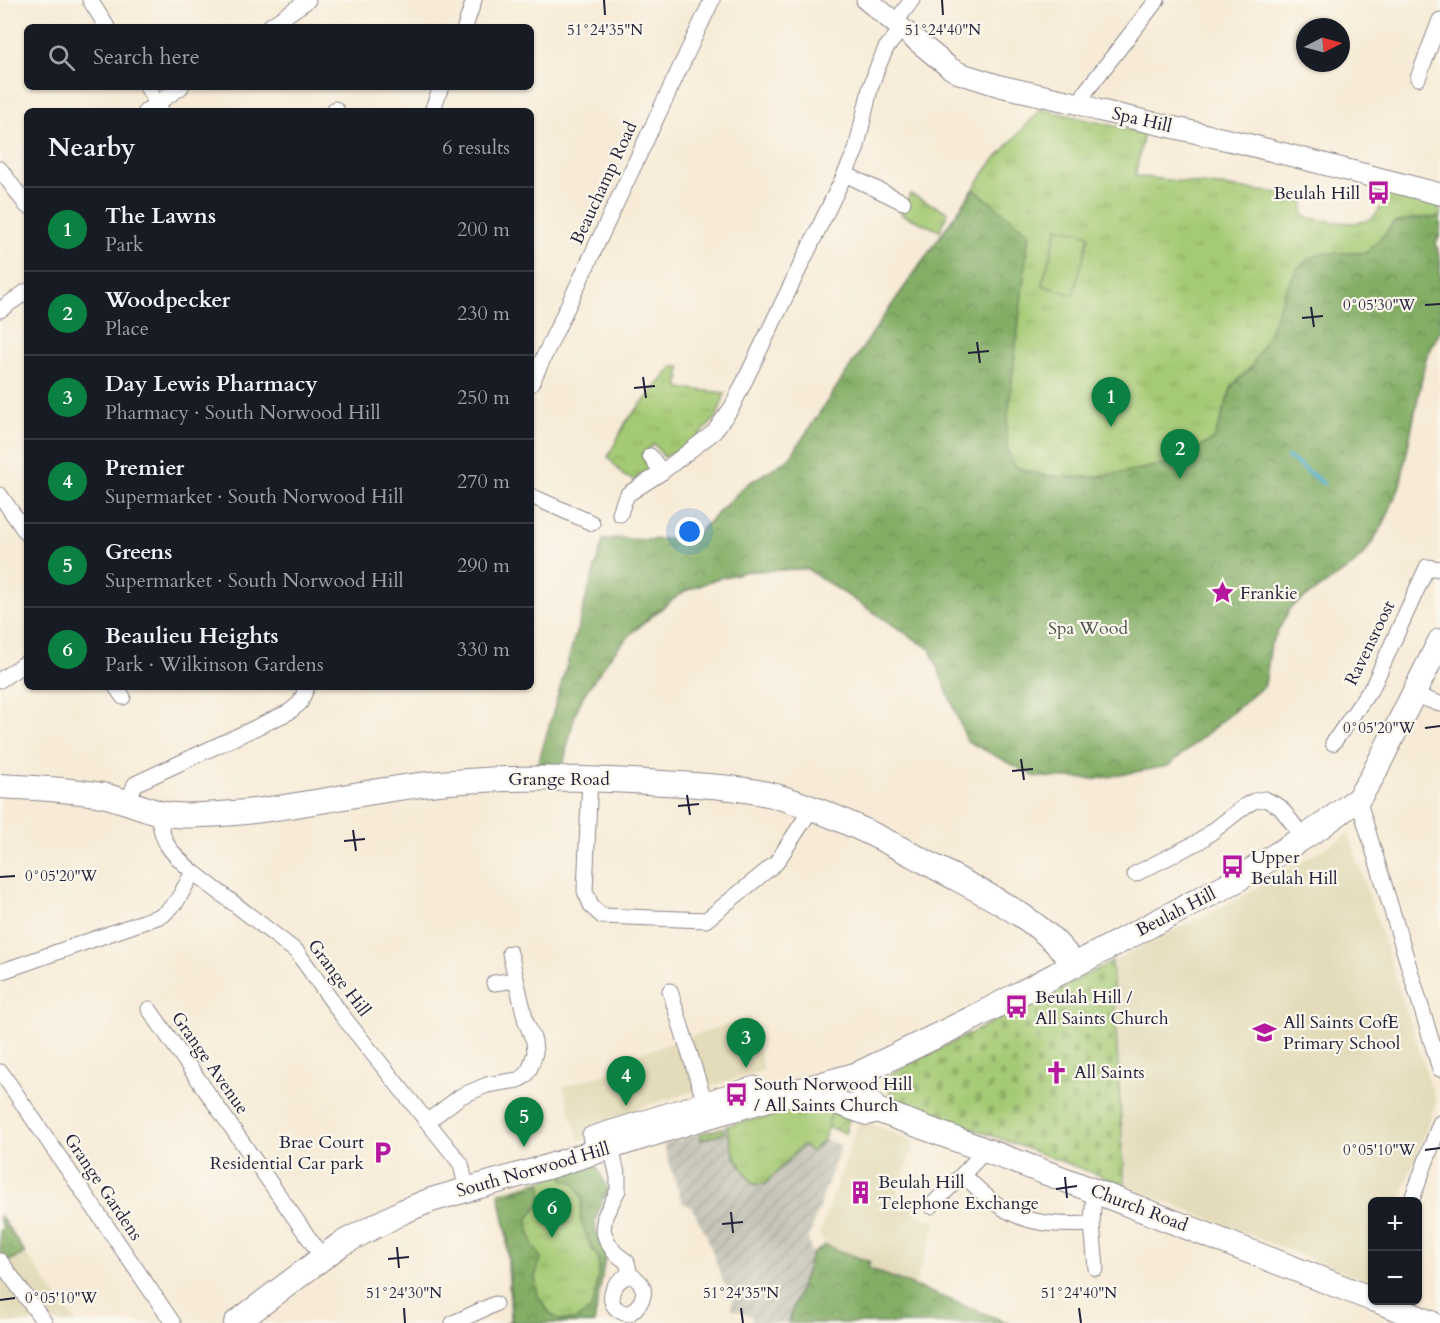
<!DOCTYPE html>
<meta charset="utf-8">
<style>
body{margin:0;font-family:Cardo,serif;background:#242831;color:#f1f3f6}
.controls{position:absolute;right:18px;bottom:18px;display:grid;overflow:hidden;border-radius:9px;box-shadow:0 2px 4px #0004}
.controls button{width:54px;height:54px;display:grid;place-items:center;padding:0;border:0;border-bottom:2px solid #363941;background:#171b24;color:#f1f3f6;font:30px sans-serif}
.compass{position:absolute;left:1296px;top:18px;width:54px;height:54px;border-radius:50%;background:#171b24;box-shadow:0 2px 4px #0004;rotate:84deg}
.you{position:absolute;left:690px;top:532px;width:21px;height:21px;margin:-15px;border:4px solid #fff;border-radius:50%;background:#1a73e8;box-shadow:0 0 0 9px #1a73e833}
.badge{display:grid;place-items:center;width:39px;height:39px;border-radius:50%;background:#0b8043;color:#fff;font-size:20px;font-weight:700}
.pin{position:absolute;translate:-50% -50px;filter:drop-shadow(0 2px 3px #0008)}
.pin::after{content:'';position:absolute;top:32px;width:21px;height:18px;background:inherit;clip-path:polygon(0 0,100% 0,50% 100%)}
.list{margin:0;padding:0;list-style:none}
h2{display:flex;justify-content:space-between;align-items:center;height:78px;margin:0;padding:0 24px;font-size:26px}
h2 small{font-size:20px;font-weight:400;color:#9ea1a6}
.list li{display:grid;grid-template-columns:39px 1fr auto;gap:18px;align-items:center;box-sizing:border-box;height:84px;padding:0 24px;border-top:2px solid #363941}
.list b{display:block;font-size:22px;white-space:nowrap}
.list p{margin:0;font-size:20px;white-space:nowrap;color:#9ea1a6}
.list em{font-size:20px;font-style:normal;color:#9ea1a6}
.icon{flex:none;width:33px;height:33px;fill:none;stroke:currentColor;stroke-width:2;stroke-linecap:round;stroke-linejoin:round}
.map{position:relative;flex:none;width:1440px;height:1323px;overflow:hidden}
.search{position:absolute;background:#171b24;box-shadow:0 2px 4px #0004;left:24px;top:24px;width:510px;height:66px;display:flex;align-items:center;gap:15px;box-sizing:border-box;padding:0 21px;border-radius:9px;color:#9ea1a6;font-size:22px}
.panel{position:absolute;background:#171b24;box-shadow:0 2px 4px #0004;left:24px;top:108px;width:510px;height:582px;border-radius:9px}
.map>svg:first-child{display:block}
</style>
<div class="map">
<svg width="1440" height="1323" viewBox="0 0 1440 1323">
<defs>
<pattern id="industrial-furrows" width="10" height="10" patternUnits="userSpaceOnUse" patternTransform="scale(1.5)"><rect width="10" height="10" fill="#c6c5b8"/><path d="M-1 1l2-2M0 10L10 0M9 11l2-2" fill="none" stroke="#aaa99f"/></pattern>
<pattern id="grass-tufts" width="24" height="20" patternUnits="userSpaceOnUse" patternTransform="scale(1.5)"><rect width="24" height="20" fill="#a5ca74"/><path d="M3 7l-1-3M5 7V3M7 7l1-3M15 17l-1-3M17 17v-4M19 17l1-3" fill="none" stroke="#8ead65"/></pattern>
<pattern id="forest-crowns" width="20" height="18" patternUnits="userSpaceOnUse" patternTransform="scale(1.5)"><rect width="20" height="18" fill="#84ae66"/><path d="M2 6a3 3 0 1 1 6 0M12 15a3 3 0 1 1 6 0" fill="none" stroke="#6c8d55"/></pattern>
<pattern id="cemetery-stones" width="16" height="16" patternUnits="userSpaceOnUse" patternTransform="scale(1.5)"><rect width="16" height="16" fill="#a5ca74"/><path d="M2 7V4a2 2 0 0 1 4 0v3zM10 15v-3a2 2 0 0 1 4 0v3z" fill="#8ead65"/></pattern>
<pattern id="garden-furrows" width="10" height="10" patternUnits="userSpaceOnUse" patternTransform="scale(1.5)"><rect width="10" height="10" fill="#a5ca74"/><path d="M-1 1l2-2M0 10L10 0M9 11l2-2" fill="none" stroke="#8ead65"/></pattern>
</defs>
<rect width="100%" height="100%" fill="#fbf7ec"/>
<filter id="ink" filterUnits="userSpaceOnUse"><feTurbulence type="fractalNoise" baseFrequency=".0167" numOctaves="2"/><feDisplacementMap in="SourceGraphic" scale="12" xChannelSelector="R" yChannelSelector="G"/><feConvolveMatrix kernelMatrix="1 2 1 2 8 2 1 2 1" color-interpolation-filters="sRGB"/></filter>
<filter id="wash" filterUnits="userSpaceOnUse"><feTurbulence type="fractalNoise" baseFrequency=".008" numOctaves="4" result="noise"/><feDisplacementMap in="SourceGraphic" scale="24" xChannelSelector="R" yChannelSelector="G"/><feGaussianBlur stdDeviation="1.35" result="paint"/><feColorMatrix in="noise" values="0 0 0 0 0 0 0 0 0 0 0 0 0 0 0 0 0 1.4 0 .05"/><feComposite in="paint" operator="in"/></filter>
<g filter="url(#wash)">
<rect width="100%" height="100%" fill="#f7ebd7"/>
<g fill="#e3dbba">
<polygon points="1349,834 1436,1102 1400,1201 1372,1202 1372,1276 1370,1283 1127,1186 1113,961 1243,896"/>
<polygon points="750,1017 764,1070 638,1108 643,1123 579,1141 563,1087 638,1064 635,1055"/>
<polygon points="860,1119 915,1142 895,1197 915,1204 919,1215 937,1222 915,1286 868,1268 869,1262 825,1245 823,1239 819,1235"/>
<polygon points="0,1215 25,1253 76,1323 0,1323"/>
</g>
<polygon fill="url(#industrial-furrows)" points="726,1126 735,1157 753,1184 765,1184 803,1145 811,1151 824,1140 841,1145 808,1239 812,1254 788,1323 751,1323 753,1317 732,1309 732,1293 723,1282 706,1234 692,1208 682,1202 663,1144"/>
<g fill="url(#grass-tufts)" stroke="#647658" stroke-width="1.5">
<path d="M1041 109 1144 133 1135 176 1304 196 1303 216C1314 220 1325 221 1336 222 1364 225 1380 222 1385 192L1440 206V233L1436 244 1440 259V330L1426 358 1400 485 1384 523 1365 553 1352 566 1246 638 910 636 887 619 807 569 748 571 716 579 685 591 672 600 631 634 612 654 584 694 574 717 563 765 538 764 668 562 747 484 789 459 882 319 990 165Z"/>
<polygon points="910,194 948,212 940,231 901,214"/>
<polygon points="680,366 679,388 725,393 717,417 688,446 664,457 654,444 641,455 649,469 635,480 624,476 608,457 626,422 673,367"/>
<polygon points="801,1108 832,1110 824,1140 811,1152 803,1145 765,1184 753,1184 735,1157 726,1126"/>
<polygon points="596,1165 606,1195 601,1202 595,1221 596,1232 606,1252 594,1323 506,1323 511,1320 506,1230 499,1193"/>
</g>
<g fill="url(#forest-crowns)" stroke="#536850" stroke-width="1.5">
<path d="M974 189 1029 233 1006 434 1008 451 1013 465C1053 485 1109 477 1150 467 1158 466 1166 465 1173 462 1187 456 1201 446 1214 439L1232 386 1251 367 1267 337 1286 289 1297 269 1309 259 1323 253H1366L1385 234 1393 223 1417 218 1440 217V233L1436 244 1440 259V330L1426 358 1400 485 1384 523 1365 553 1352 566 1291 607 1271 644 1265 685 1168 766 1097 779 1036 777 967 741 930 649 807 569 748 571 716 579 685 591 650 616 631 634 612 654 584 694 574 717 563 765 538 764 603 540 616 538 646 540 694 537 747 484 789 459 882 319Z"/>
<polygon points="596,1165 610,1193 605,1195 601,1202 595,1221 596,1231 606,1252 594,1323 507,1323 512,1321 508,1237 499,1196 542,1184 542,1201 527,1220 533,1246 539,1254 541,1260 535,1277 538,1296 549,1312 559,1320 575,1320 590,1310 594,1301 599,1268 598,1258 590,1245 580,1218 582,1198 575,1183 562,1179 564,1174"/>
<polygon points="0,1215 25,1253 7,1262 0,1254 0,1231 4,1227 0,1222"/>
<polygon points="825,1245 870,1262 868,1268 1009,1323 788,1323 812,1254"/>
</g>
<path fill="url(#cemetery-stones)" stroke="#647658" stroke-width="1.5" d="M1112 962 1125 1185 896 1100C887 1091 884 1083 892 1073Z"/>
<g fill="url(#garden-furrows)" stroke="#647658" stroke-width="1.5">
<polygon points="832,1110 850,1116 845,1133 827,1127"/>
<polygon points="723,1128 724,1133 701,1140 700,1134"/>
</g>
<polygon fill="#a5ca74" stroke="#647658" stroke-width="1.5" points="1058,227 1086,234 1089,237 1073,295 1042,285"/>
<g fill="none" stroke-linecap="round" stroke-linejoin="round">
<polyline stroke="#49abc8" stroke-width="4.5" points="1288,457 1323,483"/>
</g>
</g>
<g filter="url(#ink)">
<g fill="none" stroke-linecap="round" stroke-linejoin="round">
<defs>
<g id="street">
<polyline points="90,0 107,27"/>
<polyline points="894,24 912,0"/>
<polyline points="269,27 308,0"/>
<polyline points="465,27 474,0"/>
<polyline points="1418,78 1440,20"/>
<polyline points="147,87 161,110"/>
<polyline points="1080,104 1086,91 1157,0"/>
<polyline points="335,109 337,111"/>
<polyline points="146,111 181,87"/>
<polyline points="432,111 441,87"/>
<polyline points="0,169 27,206"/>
<polyline points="845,174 903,202"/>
<polyline points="0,310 27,291"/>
<polyline points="531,384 712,0"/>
<polyline points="650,456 662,472"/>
<polyline points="0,495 27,534"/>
<polyline points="531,496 592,523"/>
<polyline points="620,514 624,501 628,494 662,472 714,432 732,407 845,174 856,150 870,89 876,71 886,48 901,30"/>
<polyline points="0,680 27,662"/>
<polyline points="116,687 123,697"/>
<polyline points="1415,695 1440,704"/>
<polyline points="1333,743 1373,686 1427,567 1440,569"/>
<polyline points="590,777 585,891 592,907 602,916 706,920 776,863 812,808"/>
<polyline points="1358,799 1440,1069"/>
<polyline points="128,802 135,784 289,712 300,703 307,687"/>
<path d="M158 812C162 844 169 851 193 872L297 952 341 1014 461 1164 467 1191"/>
<polyline points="1135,874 1200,841 1245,806 1254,801 1265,799 1280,807 1304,838"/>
<polyline points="0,972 163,915 177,901 193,872"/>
<polyline points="494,983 516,980"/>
<polyline points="670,991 706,1106"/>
<polyline points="149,1009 322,1257"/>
<polyline points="1,1072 173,1323"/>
<polyline points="428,1121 461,1096 487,1085 518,1080 525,1076 530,1068 535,1053 534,1041 526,1022 510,953"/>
<path d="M611 1148 618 1177V1190L605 1216 603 1230 607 1241 615 1253 627 1262 630 1275C651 1286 645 1302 629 1314 603 1310 608 1282 630 1275"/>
<path d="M985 1151 963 1174C1005 1219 1032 1227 1092 1224L1094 1191"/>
<polyline points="593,1153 590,1135 592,1134 754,1084 757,1086 761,1101"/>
<polyline points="1411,1202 1440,1123"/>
<polyline points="931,1206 963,1174"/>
<polyline points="1092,1224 1096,1268"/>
<polyline points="0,1261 45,1323"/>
<polyline points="453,1323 495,1304"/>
</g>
<polyline id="secondary" points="867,0 950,68 959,73 1000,86 1080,104 1097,110 1246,144 1440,194"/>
<g id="primary">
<path d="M0 786C34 788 68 789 102 795 120 799 138 806 156 812 170 816 186 816 201 815 275 813 347 794 420 785 501 776 582 777 663 783 700 785 740 787 776 796 835 813 893 844 946 873 986 894 1052 926 1073 965"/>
<polyline points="858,1074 865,1097 877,1110 1071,1182 1372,1299"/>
<polyline points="802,1090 867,1113 877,1110"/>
<polyline points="1376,1300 1431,1323"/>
<polyline points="236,1323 341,1244 404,1211 431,1200 547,1167 709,1116 858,1074 973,1018 1235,881 1320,827 1358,799 1372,777 1440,641"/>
</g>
</defs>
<use href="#street" stroke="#8c8689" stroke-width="17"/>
<use href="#secondary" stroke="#8c8689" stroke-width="23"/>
<use href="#primary" stroke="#8c8689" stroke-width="26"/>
<use href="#street" stroke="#fff" stroke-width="15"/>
<use href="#secondary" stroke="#fff" stroke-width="21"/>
<use href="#primary" stroke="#fff" stroke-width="24"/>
</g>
</g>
<path fill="none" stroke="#22223b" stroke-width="2" d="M604 0 605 15M942 0 943 15M1425 305 1440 304M1311 307 1314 327M1302 318 1323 316M977 342 980 363M968 353 989 351M643 377 646 398M634 388 655 386M1425 728 1440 726M1021 759 1024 780M1012 771 1033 769M687 795 690 815M678 806 699 804M353 830 356 851M344 841 365 839M0 877 15 876M1425 1150 1440 1148M1065 1177 1067 1198M1056 1189 1077 1186M731 1212 733 1233M722 1224 743 1222M397 1247 399 1268M388 1259 409 1257M0 1300 15 1298M404 1308 405 1323M741 1308 743 1323M1079 1308 1081 1323"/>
<defs>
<symbol id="bus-bare" viewBox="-9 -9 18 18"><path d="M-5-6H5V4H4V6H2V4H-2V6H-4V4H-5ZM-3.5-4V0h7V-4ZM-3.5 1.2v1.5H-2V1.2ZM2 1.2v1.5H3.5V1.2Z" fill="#b5179e" stroke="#fbf7ec" stroke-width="2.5" paint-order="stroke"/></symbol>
<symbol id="sight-bare" viewBox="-9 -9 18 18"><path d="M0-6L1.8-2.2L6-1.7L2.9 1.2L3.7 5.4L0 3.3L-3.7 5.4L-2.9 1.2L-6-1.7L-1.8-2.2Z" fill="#b5179e" stroke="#fbf7ec" stroke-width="2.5" paint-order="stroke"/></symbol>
<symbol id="school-bare" viewBox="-9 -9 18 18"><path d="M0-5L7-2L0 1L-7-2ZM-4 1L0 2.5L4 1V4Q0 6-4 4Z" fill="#b5179e" stroke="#fbf7ec" stroke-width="2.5" paint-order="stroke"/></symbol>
<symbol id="church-bare" viewBox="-9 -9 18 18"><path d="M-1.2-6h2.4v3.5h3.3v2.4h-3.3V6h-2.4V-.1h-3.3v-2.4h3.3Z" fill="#b5179e" stroke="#fbf7ec" stroke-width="2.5" paint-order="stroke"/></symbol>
<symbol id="parking-bare" viewBox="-9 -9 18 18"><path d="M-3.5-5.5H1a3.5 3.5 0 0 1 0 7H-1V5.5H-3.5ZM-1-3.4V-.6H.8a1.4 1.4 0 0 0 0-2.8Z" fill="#b5179e" stroke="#fbf7ec" stroke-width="2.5" paint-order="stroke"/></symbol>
<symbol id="building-bare" viewBox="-9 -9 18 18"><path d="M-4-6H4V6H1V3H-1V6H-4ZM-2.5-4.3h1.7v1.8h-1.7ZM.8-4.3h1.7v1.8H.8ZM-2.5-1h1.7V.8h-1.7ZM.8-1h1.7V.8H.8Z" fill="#b5179e" stroke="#fbf7ec" stroke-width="2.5" paint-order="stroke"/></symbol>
</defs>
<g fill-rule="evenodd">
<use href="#bus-bare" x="1362" y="176" width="33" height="33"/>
<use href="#sight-bare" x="1206" y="576" width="33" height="33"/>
<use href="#bus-bare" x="1216" y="850" width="33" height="33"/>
<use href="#bus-bare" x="1000" y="990" width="33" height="33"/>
<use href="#school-bare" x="1248" y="1016" width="33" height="33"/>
<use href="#church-bare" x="1040" y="1056" width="33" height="33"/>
<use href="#bus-bare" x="720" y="1078" width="33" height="33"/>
<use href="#parking-bare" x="366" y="1136" width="33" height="33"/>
<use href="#building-bare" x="844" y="1176" width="33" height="33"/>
</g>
<g text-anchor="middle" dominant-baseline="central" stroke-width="4.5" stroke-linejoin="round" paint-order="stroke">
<g font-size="18" fill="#22223b" stroke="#fbf7ec">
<text transform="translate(1142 120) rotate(13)">Spa Hill</text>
<text transform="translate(604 183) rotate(-65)">Beauchamp Road</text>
<text transform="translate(1370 643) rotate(-64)">Ravensroost</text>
<text x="559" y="779">Grange Road</text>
<text transform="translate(1176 912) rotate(-27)">Beulah Hill</text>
<text transform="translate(339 978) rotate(53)">Grange Hill</text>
<text transform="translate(210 1063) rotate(55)">Grange Avenue</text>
<text transform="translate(533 1170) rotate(-16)">South Norwood Hill</text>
<text transform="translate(103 1187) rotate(56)">Grange Gardens</text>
<text transform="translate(1139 1208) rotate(21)">Church Road</text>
</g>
<g font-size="18" fill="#22223b" stroke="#fbf7ec" text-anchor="start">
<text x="1360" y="193" text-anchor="end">Beulah Hill</text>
<text x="1240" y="593">Frankie</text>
<text x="1251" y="857">Upper<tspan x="1251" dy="21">Beulah Hill</tspan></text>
<text x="1035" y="997">Beulah Hill /<tspan x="1035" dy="21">All Saints Church</tspan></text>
<text x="1283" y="1022">All Saints CofE<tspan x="1283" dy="21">Primary School</tspan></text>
<text x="1074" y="1072">All Saints</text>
<text x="754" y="1084">South Norwood Hill<tspan x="754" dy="21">/ All Saints Church</tspan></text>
<text x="364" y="1142" text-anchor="end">Brae Court<tspan x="364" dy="21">Residential Car park</tspan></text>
<text x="878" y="1182">Beulah Hill<tspan x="878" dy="21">Telephone Exchange</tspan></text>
</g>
<g font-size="18" fill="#49544c" stroke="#fbf7ec">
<text x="1088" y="628">Spa Wood</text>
</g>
</g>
<g font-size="15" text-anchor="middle" fill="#22223b" stroke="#fbf7ec" stroke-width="4.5" stroke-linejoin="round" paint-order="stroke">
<text x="605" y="35">51°24'35"N</text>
<text x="943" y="35">51°24'40"N</text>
<text x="1379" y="310">0°05'30"W</text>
<text x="1379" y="733">0°05'20"W</text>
<text x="61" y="881">0°05'20"W</text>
<text x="1379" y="1155">0°05'10"W</text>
<text x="404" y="1298">51°24'30"N</text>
<text x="741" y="1298">51°24'35"N</text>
<text x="1079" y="1298">51°24'40"N</text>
<text x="61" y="1303">0°05'10"W</text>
</g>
</svg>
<div class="controls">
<button>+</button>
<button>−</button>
</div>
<svg class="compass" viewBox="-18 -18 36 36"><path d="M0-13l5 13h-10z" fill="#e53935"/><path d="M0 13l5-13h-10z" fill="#9ea1a6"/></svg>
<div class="you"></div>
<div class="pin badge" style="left:1111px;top:427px">1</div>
<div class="pin badge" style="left:1180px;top:479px">2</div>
<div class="pin badge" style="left:746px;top:1068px">3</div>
<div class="pin badge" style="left:626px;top:1106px">4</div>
<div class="pin badge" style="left:524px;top:1147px">5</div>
<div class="pin badge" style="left:552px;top:1238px">6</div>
<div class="search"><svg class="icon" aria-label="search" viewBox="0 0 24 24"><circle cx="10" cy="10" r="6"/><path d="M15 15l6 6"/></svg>Search here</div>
<section class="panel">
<h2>Nearby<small>6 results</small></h2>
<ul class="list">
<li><span class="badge">1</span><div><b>The Lawns</b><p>Park</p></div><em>200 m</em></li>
<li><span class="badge">2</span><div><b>Woodpecker</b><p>Place</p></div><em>230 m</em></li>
<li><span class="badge">3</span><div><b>Day Lewis Pharmacy</b><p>Pharmacy · South Norwood Hill</p></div><em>250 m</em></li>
<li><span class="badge">4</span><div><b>Premier</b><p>Supermarket · South Norwood Hill</p></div><em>270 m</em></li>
<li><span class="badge">5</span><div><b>Greens</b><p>Supermarket · South Norwood Hill</p></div><em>290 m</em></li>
<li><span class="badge">6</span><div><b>Beaulieu Heights</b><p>Park · Wilkinson Gardens</p></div><em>330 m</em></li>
</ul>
</section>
</div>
